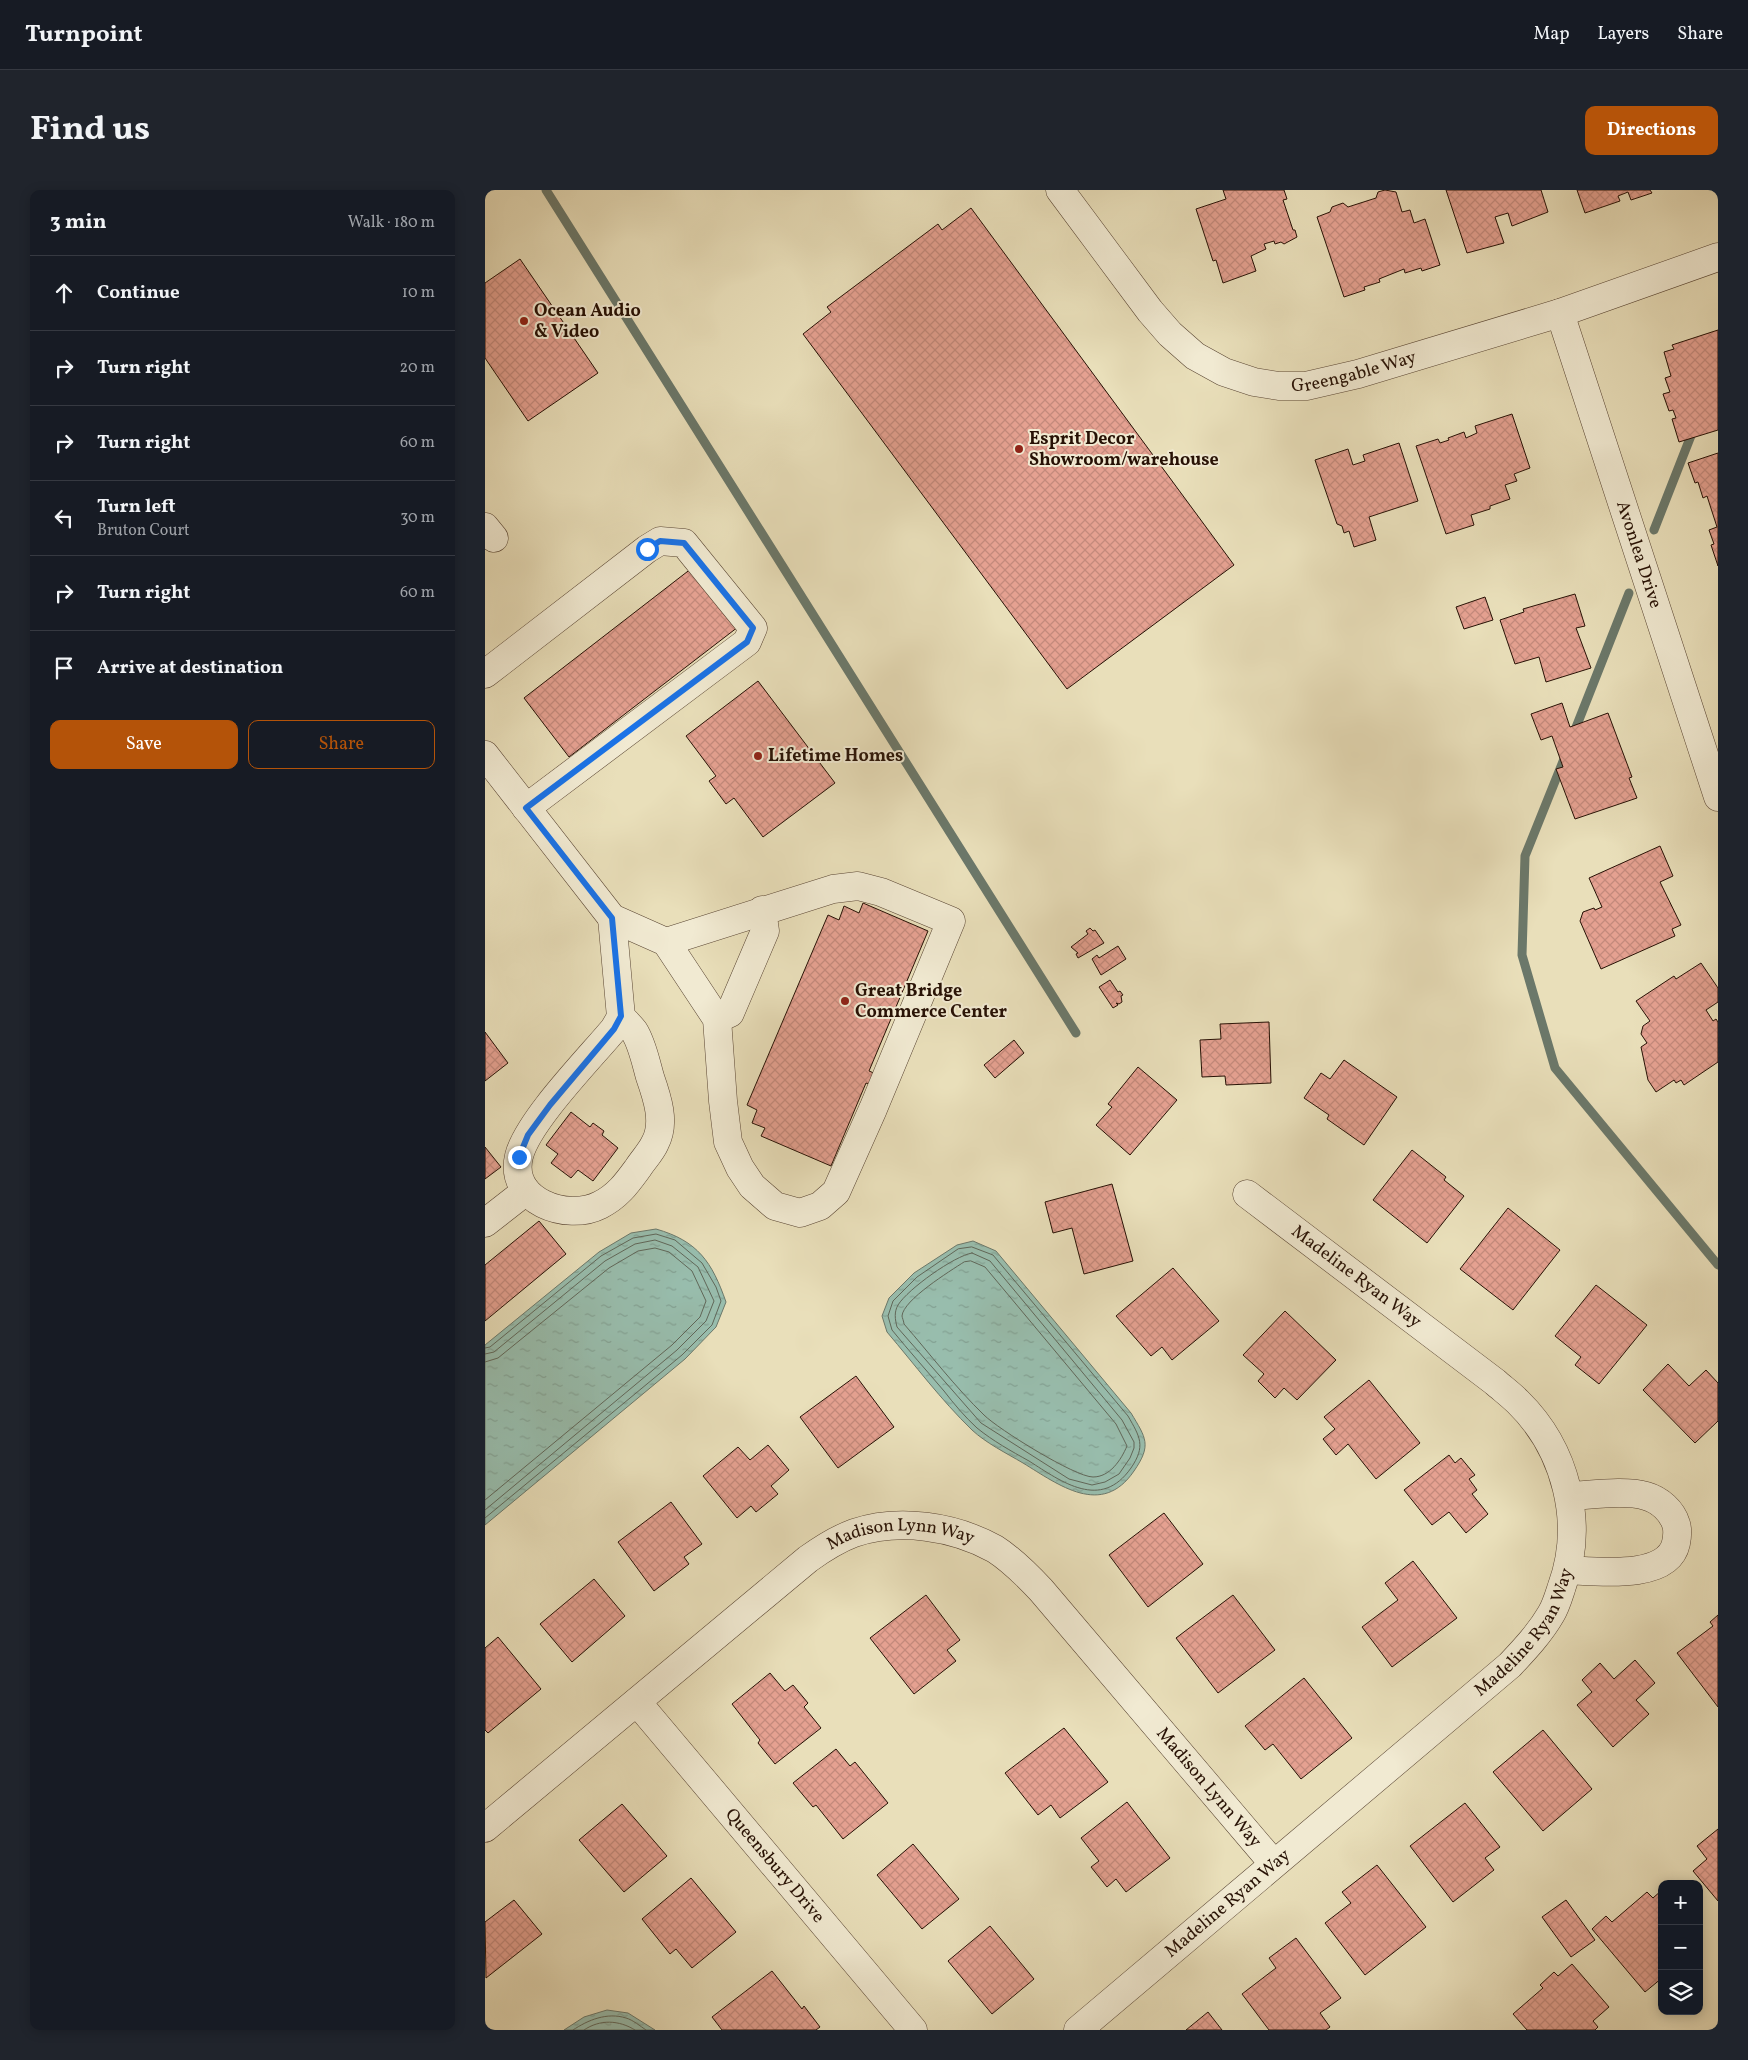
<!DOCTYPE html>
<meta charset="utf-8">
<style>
body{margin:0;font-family:Vollkorn,serif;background:#20242c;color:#f1f3f6}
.controls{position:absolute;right:15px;bottom:15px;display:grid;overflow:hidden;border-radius:10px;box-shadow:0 2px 12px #0003}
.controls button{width:45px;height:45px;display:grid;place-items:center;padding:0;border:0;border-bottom:1px solid #363941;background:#171b24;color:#f1f3f6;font:25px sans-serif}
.stop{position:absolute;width:15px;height:15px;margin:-11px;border:4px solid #1a73e8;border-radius:50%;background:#fff}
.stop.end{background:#1a73e8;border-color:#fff;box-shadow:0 1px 5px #0008}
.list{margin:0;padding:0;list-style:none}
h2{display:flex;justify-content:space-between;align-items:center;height:65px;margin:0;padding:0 20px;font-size:21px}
h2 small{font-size:16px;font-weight:400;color:#9ea1a6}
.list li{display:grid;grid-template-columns:32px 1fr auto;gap:15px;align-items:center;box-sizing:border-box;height:75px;padding:0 20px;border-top:1px solid #363941}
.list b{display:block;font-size:19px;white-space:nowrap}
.list p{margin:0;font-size:16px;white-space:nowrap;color:#9ea1a6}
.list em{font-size:16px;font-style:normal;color:#9ea1a6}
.actions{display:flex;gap:10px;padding:15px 20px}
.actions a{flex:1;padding:11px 0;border:1px solid #b45309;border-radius:10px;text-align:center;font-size:18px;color:#b45309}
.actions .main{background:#b45309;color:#fff}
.icon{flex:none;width:28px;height:28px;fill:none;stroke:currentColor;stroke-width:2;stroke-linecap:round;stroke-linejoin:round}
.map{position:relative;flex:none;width:1233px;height:1840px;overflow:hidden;border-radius:10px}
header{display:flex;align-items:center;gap:30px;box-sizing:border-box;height:70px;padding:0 25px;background:#171b24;border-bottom:1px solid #363941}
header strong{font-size:24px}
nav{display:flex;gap:28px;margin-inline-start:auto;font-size:18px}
.intro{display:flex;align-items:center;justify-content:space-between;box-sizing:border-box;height:120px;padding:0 30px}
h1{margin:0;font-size:35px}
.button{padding:12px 22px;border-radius:10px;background:#b45309;color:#fff;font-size:18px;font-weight:700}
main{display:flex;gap:30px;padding:0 30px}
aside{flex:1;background:#171b24;border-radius:10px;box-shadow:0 2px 12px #0003}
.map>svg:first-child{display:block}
</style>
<header>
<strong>Turnpoint</strong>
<nav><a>Map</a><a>Layers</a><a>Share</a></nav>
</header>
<div class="intro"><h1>Find us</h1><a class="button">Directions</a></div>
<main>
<aside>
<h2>3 min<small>Walk · 180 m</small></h2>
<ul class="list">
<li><svg class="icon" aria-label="ahead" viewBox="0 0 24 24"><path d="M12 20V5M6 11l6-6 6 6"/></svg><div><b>Continue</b></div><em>10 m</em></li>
<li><svg class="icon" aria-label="right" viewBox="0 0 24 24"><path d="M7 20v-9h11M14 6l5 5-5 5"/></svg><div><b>Turn right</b></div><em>20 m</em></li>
<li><svg class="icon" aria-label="right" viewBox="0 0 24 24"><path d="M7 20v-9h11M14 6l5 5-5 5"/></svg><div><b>Turn right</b></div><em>60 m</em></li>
<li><svg class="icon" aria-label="left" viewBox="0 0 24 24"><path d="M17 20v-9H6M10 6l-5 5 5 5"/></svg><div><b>Turn left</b><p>Bruton Court</p></div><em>30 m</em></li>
<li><svg class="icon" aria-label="right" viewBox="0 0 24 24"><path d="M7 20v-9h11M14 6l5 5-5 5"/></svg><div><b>Turn right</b></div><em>60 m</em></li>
<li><svg class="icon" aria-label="arrive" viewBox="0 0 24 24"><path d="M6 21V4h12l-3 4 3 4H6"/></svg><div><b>Arrive at destination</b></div></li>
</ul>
<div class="actions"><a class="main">Save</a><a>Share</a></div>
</aside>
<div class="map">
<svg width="1233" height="1840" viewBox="0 0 1233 1840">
<defs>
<pattern id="water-ripples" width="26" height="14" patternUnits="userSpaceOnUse" patternTransform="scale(1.25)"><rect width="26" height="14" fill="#98bdad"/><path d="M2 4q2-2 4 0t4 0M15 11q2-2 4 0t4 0" fill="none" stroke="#83a193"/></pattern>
<pattern id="building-cross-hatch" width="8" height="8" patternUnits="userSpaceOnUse" patternTransform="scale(1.25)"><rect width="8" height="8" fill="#e5a191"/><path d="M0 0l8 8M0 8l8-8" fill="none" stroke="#c48a7c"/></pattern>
</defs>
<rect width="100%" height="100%" fill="#e9dfba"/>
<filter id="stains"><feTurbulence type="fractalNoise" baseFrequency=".004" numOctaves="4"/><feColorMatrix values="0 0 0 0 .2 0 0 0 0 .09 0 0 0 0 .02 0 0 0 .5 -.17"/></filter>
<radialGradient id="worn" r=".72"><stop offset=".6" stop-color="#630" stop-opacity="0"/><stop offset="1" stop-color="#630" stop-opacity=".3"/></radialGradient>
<g fill="url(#water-ripples)" stroke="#6b786a">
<path d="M171 1039C213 1051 227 1072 241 1112L231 1137 200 1169 0 1335V1155L114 1062 146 1043Z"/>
<path d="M488 1051 511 1061 646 1223C661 1248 667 1255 649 1281 617 1328 574 1295 538 1273 521 1263 501 1253 487 1240 456 1210 430 1175 402 1142L397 1126 404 1108 429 1083 472 1055Z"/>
<polygon points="122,1820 143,1823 170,1840 79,1840 99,1827"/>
</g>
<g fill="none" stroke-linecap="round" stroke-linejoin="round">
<g stroke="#606759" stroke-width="1">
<path d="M487 1057 508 1065 643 1226C655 1247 661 1256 646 1278 616 1321 577 1292 544 1271 526 1261 508 1251 492 1238 480 1227 469 1214 459 1201 442 1181 424 1161 407 1140L403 1126 408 1111 432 1087 473 1059Z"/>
<path d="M487 1063 505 1071 637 1230 649 1252V1258L645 1268 634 1284 620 1292 607 1295 584 1289 496 1233 412 1137C410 1129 409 1122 413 1115 423 1099 469 1066 487 1063Z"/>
<path d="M486 1071 500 1077 631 1234 642 1256C636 1270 625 1287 608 1287 590 1287 513 1239 499 1225 470 1197 445 1164 419 1134 419 1132 417 1127 417 1126 418 1110 465 1081 479 1072Z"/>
<polyline points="0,1158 5,1157 116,1066 148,1048 171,1044 190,1050 217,1073 231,1097 236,1111 227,1135 197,1165 0,1328"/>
<polyline points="0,1164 9,1162 120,1071 150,1054 170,1050 187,1056 213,1077 229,1111 221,1131 192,1160 0,1320"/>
<polyline points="0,1172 13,1168 124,1078 153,1061 170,1058 184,1062 207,1081 221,1111 215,1127 187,1155 0,1310"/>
<path d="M88 1840C103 1830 122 1822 141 1828 148 1830 155 1836 161 1840"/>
<path d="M99 1840C115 1829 134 1830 150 1840"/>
</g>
<g stroke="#6b786a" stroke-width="9">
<polyline points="61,0 591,843"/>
<polyline points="1169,340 1209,238"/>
<polyline points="1088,545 1144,403"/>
<polyline points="1081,564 1040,666 1037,765 1070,878 1233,1075"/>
</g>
</g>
<g fill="url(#building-cross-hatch)" stroke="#271105">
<polygon points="738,0 799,0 802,9 798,10 808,40 810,40 812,47 799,54 796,52 790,54 789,51 779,54 781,59 766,66 771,81 738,93 731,70 728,71 711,19 741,9"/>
<polygon points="900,0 911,2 917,22 925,20 929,33 940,29 955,75 937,81 936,78 920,83 919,79 894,89 895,92 879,97 880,100 859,107 832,27 845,22 847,17 858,13 863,17 891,8 893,2"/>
<polygon points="961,0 1056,0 1063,22 1027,36 1023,23 1010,27 1019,53 982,63"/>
<polygon points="1092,0 1165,0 1167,3 1146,10 1143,2 1133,6 1135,11 1100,23"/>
<polygon points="486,18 749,375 582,499 318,144 346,122 342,117 453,34 457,40"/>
<polygon points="35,69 113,183 43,231 0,168 0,93"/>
<polygon points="1233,140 1233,240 1194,252 1187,229 1191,228 1188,220 1184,221 1178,204 1185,202 1180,188 1186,186 1179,162 1189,159 1187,155"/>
<polygon points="1027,224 1045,278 1029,284 1032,291 1020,295 1025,309 1005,316 1005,319 986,325 989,335 961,344 931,256 953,249 955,253 964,250 963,248 979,242 981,248 992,243 990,236"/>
<polygon points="914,253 933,311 884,327 891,350 869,357 864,341 859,343 857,336 852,334 830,270 863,259 868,275 880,271 878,265"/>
<polygon points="1233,263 1233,376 1226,355 1229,354 1224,340 1232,337 1222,306 1218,308 1213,292 1210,293 1203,273"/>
<polygon points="207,378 253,437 84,567 39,508"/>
<polygon points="1090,404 1100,436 1091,438 1106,478 1061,492 1054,467 1030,474 1015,430 1039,422 1038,419"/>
<polygon points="1000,407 1008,430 979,439 971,417"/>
<polygon points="273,491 350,593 278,647 249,608 241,614 224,591 231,586 201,546"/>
<polygon points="1077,513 1085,537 1123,523 1147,587 1144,588 1152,608 1090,629 1071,579 1078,577 1067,546 1056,550 1046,524"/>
<polygon points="1175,656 1188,686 1175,692 1196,735 1187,739 1190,746 1116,779 1095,731 1098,722 1109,718 1110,720 1117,717 1104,688"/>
<polygon points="378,713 443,741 384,881 396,886 391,897 381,893 346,976 276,946 280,938 267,933 272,920 262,915 343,725 354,730 359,716 374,723"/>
<polygon points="605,738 608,741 610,740 619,753 593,768 591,764 593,763 586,757 603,744 601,741"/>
<polygon points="633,756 641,769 616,785 607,769 612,765 614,768"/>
<polygon points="1216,773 1233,798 1233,812 1221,820 1228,831 1231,829 1233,832 1233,872 1199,895 1196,890 1191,893 1189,890 1171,902 1163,890 1156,857 1162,853 1156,844 1158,836 1165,831 1151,811 1189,786 1191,789"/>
<polygon points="625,790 633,802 635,801 638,805 636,806 637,812 634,814 631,813 633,815 628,818 614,797"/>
<polygon points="784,832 786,893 741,895 740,886 717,887 715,850 736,849 735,834"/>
<polygon points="0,842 23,873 0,891"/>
<polygon points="529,850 539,863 510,888 499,875"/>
<polygon points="859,870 912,907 879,955 842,929 844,925 819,908 836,883 845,889"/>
<polygon points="653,877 692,910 645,965 611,935 627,917 623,914"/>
<polygon points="86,922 105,937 108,933 119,941 117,945 133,958 108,991 93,980 86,988 66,973 73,964 61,955"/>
<polygon points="0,957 16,977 0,989"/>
<polygon points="927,960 961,987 959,990 979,1006 942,1053 888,1010"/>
<polygon points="627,994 648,1071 599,1084 587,1038 568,1043 560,1012"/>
<polygon points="1023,1018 1075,1060 1028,1120 975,1079"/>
<polygon points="54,1031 81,1064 0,1131 0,1075"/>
<polygon points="688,1078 734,1131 687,1170 677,1157 666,1166 631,1126"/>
<polygon points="1111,1095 1162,1135 1114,1194 1090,1175 1096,1167 1070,1146"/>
<polygon points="800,1121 851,1170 812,1210 799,1198 790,1208 773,1191 779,1184 758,1165"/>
<polygon points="1183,1174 1204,1196 1221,1180 1233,1193 1233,1231 1210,1253 1158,1200"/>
<polygon points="371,1186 409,1237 353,1278 315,1227"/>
<polygon points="884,1190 935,1253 891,1289 863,1254 851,1265 838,1249 850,1239 839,1227"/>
<polygon points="283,1255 304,1280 286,1296 293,1304 271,1322 266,1316 252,1328 218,1286 253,1257 265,1270"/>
<polygon points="964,1265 970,1273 976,1268 990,1285 984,1289 992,1300 987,1304 1003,1324 981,1343 964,1322 947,1335 919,1300"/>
<polygon points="186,1312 217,1354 199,1367 204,1374 169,1401 133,1352"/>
<polygon points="679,1323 718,1374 663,1417 624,1365"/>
<polygon points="928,1371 972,1428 907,1477 877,1437 913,1410 900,1393"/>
<polygon points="109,1389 140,1426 87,1472 55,1434"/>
<polygon points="441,1405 475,1450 462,1460 471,1471 429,1504 385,1448"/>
<polygon points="748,1405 790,1460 733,1503 691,1448"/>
<polygon points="1233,1425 1233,1517 1192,1463 1228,1436 1225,1432"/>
<polygon points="13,1447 56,1499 3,1543 0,1540 0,1458"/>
<polygon points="1150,1470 1170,1493 1151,1510 1164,1524 1128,1557 1092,1515 1107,1502 1097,1490 1115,1473 1129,1489"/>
<polygon points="285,1483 300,1501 308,1495 323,1513 319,1517 336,1538 290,1574 273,1553 275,1550 247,1514"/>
<polygon points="819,1488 867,1548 816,1589 788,1554 780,1560 760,1536"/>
<polygon points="579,1538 623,1592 575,1628 566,1615 553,1625 520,1583"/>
<polygon points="1058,1540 1107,1599 1058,1641 1008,1582"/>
<polygon points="351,1559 365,1576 370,1572 403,1613 358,1649 331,1615 328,1617 308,1593"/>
<polygon points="642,1612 685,1668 641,1702 631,1689 622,1697 606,1677 614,1671 596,1648"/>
<polygon points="980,1613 1015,1657 1000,1668 1009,1680 968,1712 925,1656"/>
<polygon points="137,1614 182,1666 139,1702 94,1650"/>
<polygon points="1233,1639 1233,1711 1208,1681 1222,1669 1212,1656"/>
<polygon points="428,1654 474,1709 437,1739 392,1685"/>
<polygon points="892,1675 941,1737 880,1785 840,1733 866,1713 857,1702"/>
<polygon points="206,1688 251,1742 207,1778 191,1759 185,1764 157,1729"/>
<polygon points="1177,1700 1177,1788 1160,1802 1107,1739 1121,1726 1127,1732 1162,1702 1168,1708"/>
<polygon points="29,1710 57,1744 1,1788 0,1732"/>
<polygon points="1081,1710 1110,1750 1086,1767 1057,1727"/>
<polygon points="505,1736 549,1789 507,1824 463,1771"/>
<polygon points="811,1748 856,1808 835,1823 845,1837 841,1840 784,1840 757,1804 791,1778 784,1768"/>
<polygon points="1087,1774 1124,1817 1108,1831 1113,1837 1110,1840 1042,1840 1028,1824 1058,1798 1055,1795 1069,1782 1073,1786"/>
<polygon points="287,1781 317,1819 319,1816 335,1837 331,1840 237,1840 227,1827"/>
<polygon points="723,1822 737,1840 701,1840"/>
</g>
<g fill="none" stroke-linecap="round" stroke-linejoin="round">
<defs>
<g id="minor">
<path id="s1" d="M575 0 665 121 685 144 710 166 739 182 769 192 794 196H821L873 184 1075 123 1233 67"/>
<path id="s2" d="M1075 123 1233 607"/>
<polyline points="0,337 9,348"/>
<polyline points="0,484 162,359 175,351 199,353 268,438 262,452 41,618"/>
<polyline points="0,565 127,728 181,752 232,829 238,911 243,952 255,978 267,996 290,1016 315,1023 335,1016 351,1002 388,919 466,731 396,702 373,696 348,699 181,752"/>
<path d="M127 728 136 827 129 839C104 869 43 931 34 966 23 1011 82 1032 115 1015 133 1006 142 993 153 978 158 970 166 962 170 953 181 933 172 907 165 887 161 873 157 853 149 841 145 836 140 831 136 827"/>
<polyline points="232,829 245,823 280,741 277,720"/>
<polyline points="0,1033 41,1001"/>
<path d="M1083 1380C1110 1381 1183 1391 1191 1353 1192 1348 1193 1340 1191 1334 1187 1321 1175 1310 1161 1306 1140 1300 1107 1305 1085 1306"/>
<path id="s3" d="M152 1512 428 1840"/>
<path id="s4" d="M0 1638 323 1369C337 1359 353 1349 369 1343 414 1328 469 1336 510 1359 527 1370 542 1385 556 1400L788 1673"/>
<path id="s5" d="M593 1840 1025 1475C1040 1459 1055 1443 1066 1424 1071 1416 1074 1405 1077 1396 1100 1333 1081 1259 1033 1212 1026 1205 1018 1199 1010 1192L762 1004"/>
</g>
</defs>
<use href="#minor" stroke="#584432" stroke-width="29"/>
<use href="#minor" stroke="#f1ead2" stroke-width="28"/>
</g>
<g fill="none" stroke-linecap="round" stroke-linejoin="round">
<polyline stroke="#1a73e8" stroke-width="6" points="34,967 43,945 65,915 129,839 136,826 127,728 41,618 262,452 268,438 199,353 175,351 162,359"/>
</g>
<g fill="#8f2418" stroke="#f1ead2" stroke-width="2">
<circle cx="39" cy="131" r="5"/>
<circle cx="534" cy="259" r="5"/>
<circle cx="273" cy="566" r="5"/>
<circle cx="360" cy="811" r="5"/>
</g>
<g text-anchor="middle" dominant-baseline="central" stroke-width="4" stroke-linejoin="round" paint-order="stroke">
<g font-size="18" font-weight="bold" fill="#271105" stroke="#f1ead2" text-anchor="start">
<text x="49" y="121">Ocean Audio<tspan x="49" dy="21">&amp; Video</tspan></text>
<text x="544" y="249">Esprit Decor<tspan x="544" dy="21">Showroom/warehouse</tspan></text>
<text x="283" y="566">Lifetime Homes</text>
<text x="370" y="801">Great Bridge<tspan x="370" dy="21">Commerce Center</tspan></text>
</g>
<g font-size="18" fill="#271105" stroke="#f1ead2">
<text stroke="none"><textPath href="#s1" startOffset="381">Greengable Way</textPath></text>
<text stroke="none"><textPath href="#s2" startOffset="254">Avonlea Drive</textPath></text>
<text transform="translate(871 1087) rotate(37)">Madeline Ryan Way</text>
<text stroke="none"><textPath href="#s4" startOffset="520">Madison Lynn Way</textPath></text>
<text stroke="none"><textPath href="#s5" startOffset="601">Madeline Ryan Way</textPath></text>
<text stroke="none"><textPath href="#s4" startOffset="940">Madison Lynn Way</textPath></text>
<text stroke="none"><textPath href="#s3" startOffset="214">Queensbury Drive</textPath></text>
<text stroke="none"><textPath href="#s5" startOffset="196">Madeline Ryan Way</textPath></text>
</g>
</g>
<rect width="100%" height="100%" filter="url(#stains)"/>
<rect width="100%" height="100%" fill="url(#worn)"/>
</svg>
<div class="controls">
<button>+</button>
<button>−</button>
<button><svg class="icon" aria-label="layers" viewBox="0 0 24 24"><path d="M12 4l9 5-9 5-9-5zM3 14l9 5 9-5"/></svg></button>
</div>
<div class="stop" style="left:162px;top:359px"></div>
<div class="stop end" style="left:34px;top:967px"></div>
</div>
</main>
